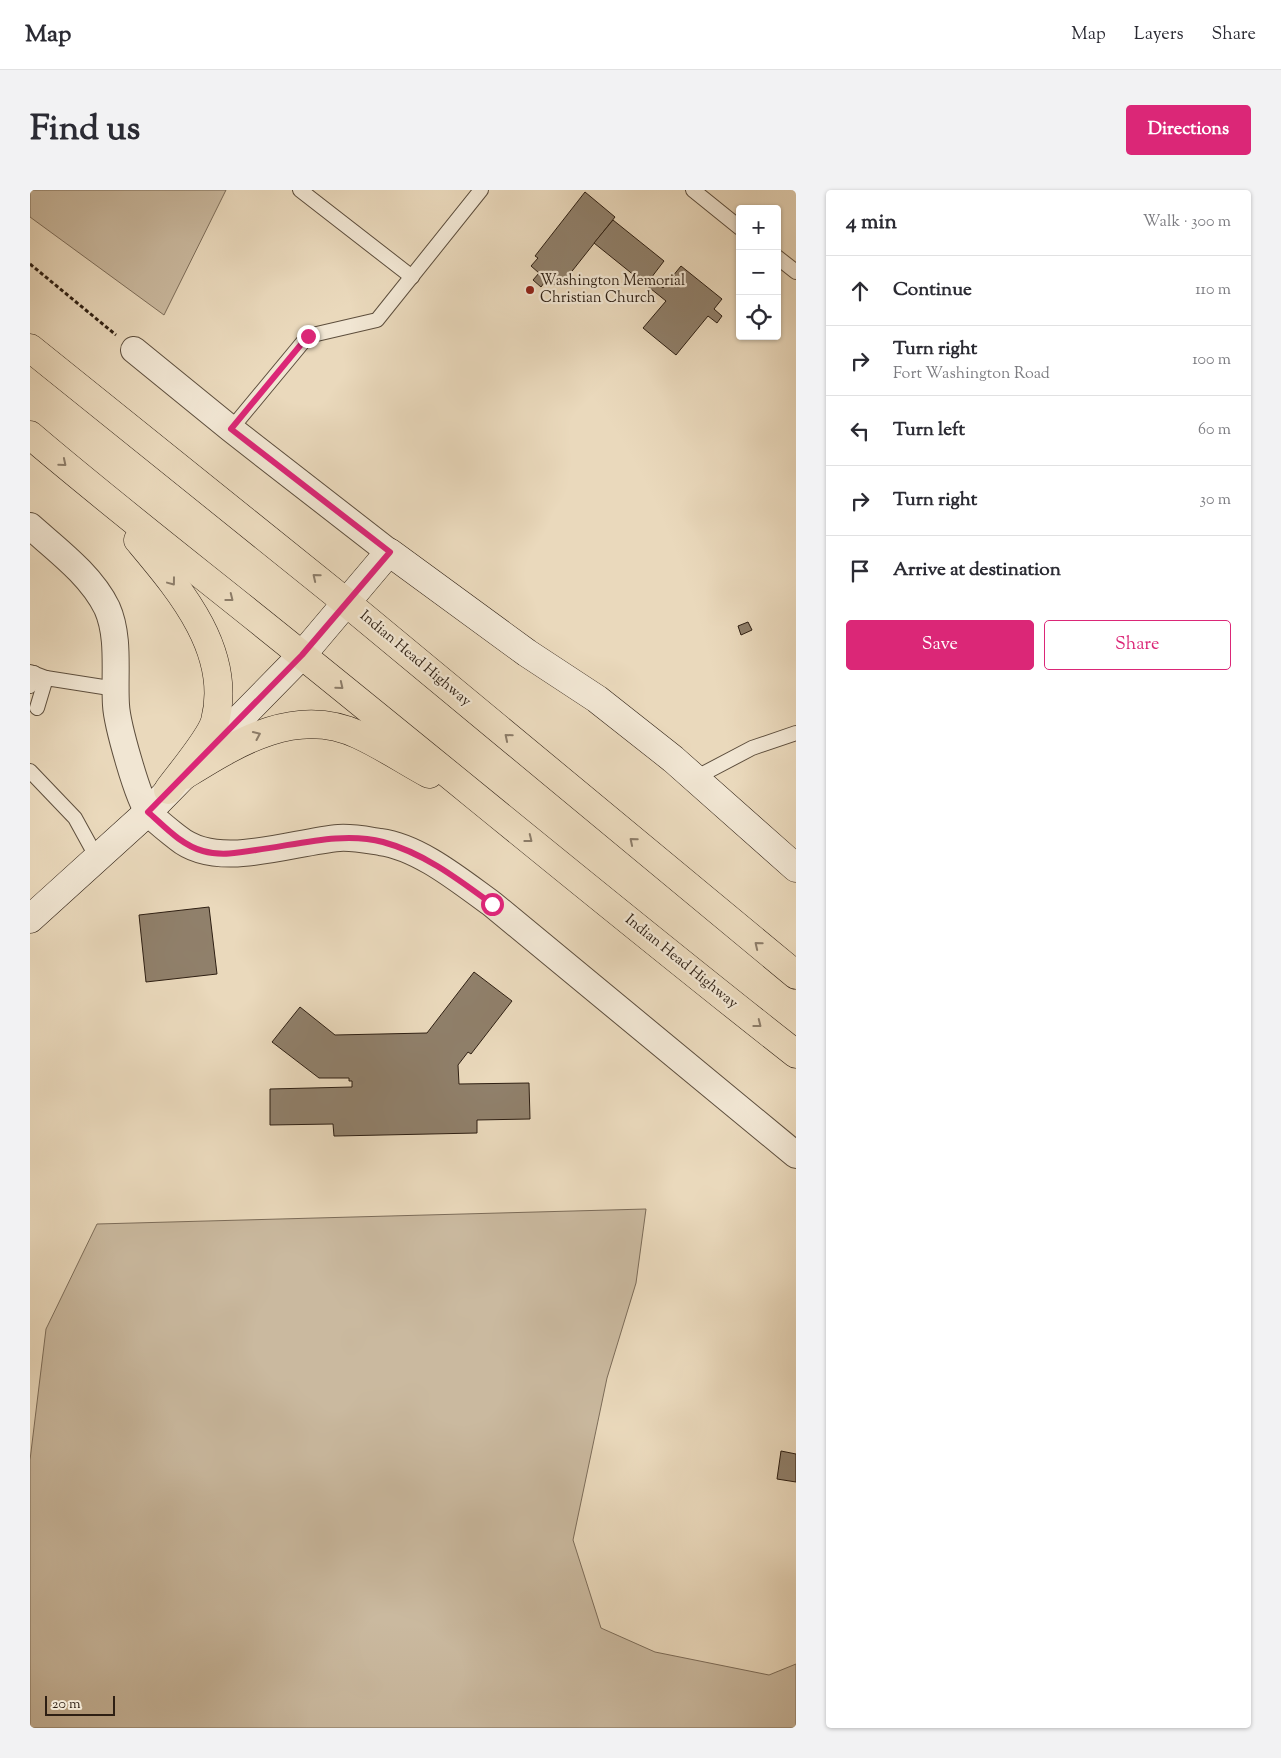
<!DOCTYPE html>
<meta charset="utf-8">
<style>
body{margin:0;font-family:"Sorts Mill Goudy",serif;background:#f2f2f3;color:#2b2b33}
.controls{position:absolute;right:15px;top:15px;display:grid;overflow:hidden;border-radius:5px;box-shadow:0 1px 4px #0004}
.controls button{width:45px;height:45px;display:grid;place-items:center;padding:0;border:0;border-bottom:1px solid #e1e1e2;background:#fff;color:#2b2b33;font:25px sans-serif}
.scale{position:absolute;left:15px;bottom:12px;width:70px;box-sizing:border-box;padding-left:5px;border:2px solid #2e1f13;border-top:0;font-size:14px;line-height:18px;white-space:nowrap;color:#2e1f13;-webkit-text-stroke:4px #f1e6d3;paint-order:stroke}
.stop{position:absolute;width:15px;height:15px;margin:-11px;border:4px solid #db2777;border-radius:50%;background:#fff}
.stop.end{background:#db2777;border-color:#fff;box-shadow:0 1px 5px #0008}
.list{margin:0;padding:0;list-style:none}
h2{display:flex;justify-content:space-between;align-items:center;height:65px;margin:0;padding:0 20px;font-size:21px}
h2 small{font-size:16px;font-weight:400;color:#7c7c81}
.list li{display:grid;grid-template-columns:32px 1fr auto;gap:15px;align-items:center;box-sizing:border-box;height:70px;padding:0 20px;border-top:1px solid #e1e1e2}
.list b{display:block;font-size:19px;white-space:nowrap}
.list p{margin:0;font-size:16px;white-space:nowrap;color:#7c7c81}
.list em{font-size:16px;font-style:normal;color:#7c7c81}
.actions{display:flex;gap:10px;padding:15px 20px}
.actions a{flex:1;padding:11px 0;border:1px solid #db2777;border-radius:5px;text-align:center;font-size:18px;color:#db2777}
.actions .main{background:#db2777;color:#fff}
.icon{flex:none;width:28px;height:28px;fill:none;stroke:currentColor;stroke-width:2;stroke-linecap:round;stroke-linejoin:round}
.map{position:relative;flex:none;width:766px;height:1538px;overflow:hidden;border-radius:5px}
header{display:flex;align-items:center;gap:30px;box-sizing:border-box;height:70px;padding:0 25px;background:#fff;border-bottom:1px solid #e1e1e2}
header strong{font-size:24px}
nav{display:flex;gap:28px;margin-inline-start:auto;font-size:18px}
.intro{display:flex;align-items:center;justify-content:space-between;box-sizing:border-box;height:120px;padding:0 30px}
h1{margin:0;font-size:35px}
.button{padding:12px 22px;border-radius:5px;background:#db2777;color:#fff;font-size:18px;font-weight:700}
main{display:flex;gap:30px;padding:0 30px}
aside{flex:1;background:#fff;border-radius:5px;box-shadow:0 1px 4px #0004}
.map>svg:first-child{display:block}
</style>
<header>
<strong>Map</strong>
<nav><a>Map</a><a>Layers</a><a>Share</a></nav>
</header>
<div class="intro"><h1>Find us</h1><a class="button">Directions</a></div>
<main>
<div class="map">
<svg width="766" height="1538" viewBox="0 0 766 1538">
<rect width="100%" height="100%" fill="#ead9bc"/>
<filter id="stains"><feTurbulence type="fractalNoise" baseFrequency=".004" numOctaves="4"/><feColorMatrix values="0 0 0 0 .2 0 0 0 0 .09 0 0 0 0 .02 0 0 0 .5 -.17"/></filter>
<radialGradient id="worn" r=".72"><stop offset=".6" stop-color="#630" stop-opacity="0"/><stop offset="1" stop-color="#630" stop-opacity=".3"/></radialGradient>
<g fill="#cab99f" stroke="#7c6c59">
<polygon points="0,0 196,0 134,125 0,27"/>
<polygon points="616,1019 606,1093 577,1188 543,1350 571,1438 625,1462 739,1485 766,1474 766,1538 0,1538 0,1270 16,1139 67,1034"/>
</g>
<g fill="#90806b" stroke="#2e1f13">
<polygon points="555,2 585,27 535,90 532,87 525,95 517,89 511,97 503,90 509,83 501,76 508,68 505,66"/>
<polygon points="583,30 634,71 621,88 633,98 651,76 692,109 684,119 692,126 687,133 678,126 646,165 613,138 636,111 564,53"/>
<polygon points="718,432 722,440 711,445 708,436"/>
<polygon points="179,717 187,784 116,792 109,725"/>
<polygon points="444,782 482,811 441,864 438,862 428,875 429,894 499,893 500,929 447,930 447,943 306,946 304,946 303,934 240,935 240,899 322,897 322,891 319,891 319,888 289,888 242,852 270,817 305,845 397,843"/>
<polygon points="751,1261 766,1264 766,1292 747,1289"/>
</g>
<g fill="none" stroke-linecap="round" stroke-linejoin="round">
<defs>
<g id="lane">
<polyline points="270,0 382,87"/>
<polyline points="663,0 710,38"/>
<polyline points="747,67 766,82"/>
<polyline points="201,239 278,146 347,130 451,0"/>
<polyline points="0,482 16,488"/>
<polyline points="0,496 4,483"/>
<polyline points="7,518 16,488 86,499"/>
<polyline points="0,581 45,628 67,668"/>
<polyline points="665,588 722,558 766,543"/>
</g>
<g id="street">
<polyline points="104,160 201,239 359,362"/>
<path d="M0 336C27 360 61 385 77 418 90 447 84 484 86 515 87 534 108 610 119 623 127 632 138 640 148 648 188 681 261 652 309 648 322 647 337 650 350 652 389 657 430 691 462 714L766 965"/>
</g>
<polyline id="secondary" points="0,729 118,622 272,465 359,362 497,463 567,509 643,569 766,678"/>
<g id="highway">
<polyline points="0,158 317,413 766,785"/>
<path d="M0 245C89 321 182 392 273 466 438 599 600 734 766 864"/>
<path d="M108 350C149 399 203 461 185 531 181 547 149 585 138 600"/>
<path d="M155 585C207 553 266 515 329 545 353 556 375 571 399 584"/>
</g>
</defs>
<use href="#lane" stroke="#5d4e3d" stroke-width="16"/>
<use href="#street" stroke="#5d4e3d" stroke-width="28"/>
<use href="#secondary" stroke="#2e1f13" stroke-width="29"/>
<use href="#highway" stroke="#2e1f13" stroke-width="29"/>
<polyline stroke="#2e1f13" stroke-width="3" stroke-dasharray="4 2.5" stroke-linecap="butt" points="0,74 86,145"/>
<use href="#lane" stroke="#f1e6d3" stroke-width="14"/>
<use href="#street" stroke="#f1e6d3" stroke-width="26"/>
<use href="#secondary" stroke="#f1e6d3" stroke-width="28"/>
<use href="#highway" stroke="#ead9bc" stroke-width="28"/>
</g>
<defs><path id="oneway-chevron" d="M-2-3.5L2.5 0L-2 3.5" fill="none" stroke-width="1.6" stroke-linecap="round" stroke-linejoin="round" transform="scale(1.25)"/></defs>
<g stroke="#8c7c68">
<use href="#oneway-chevron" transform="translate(33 273) rotate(40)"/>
<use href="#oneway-chevron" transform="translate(286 387) rotate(-141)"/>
<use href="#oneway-chevron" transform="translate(142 392) rotate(53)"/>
<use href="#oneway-chevron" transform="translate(200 408) rotate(38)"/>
<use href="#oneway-chevron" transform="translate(310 496) rotate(39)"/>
<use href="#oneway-chevron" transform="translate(227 545) rotate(-24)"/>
<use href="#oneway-chevron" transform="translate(478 547) rotate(-140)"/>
<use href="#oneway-chevron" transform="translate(499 649) rotate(38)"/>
<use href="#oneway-chevron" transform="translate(603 651) rotate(-140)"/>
<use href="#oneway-chevron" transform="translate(728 755) rotate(-141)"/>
<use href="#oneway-chevron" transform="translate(728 834) rotate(38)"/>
</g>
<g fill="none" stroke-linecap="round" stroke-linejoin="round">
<path stroke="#db2777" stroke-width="6" d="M278 146 201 239 360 362 272 465 118 622C134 636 151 655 173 661 190 666 208 663 226 660 266 655 313 641 353 652 394 663 428 689 462 714"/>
</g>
<circle fill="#8f2418" stroke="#f1e6d3" stroke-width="2" cx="500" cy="100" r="5"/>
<g text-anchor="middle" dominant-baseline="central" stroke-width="4.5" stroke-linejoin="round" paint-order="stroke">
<g font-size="15" fill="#2e1f13" stroke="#f1e6d3" text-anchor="start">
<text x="510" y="91">Washington Memorial<tspan x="510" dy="17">Christian Church</tspan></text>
</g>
<g font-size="15" fill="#2e1f13" stroke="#f1e6d3">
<text transform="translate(385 469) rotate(40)">Indian Head Highway</text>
<text transform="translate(651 772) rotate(39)">Indian Head Highway</text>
</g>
</g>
<rect width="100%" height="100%" filter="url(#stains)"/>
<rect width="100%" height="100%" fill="url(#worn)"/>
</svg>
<div class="controls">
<button>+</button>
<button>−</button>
<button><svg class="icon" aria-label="locate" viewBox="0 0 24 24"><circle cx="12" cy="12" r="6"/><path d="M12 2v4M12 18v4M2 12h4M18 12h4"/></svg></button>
</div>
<div class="scale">20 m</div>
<div class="stop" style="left:462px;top:714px"></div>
<div class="stop end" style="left:278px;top:146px"></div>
</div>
<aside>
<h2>4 min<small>Walk · 300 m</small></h2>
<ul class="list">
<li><svg class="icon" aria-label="ahead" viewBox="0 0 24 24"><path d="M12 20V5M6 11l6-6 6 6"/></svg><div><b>Continue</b></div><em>110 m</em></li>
<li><svg class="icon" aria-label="right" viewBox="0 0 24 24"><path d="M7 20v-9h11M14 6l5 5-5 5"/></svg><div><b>Turn right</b><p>Fort Washington Road</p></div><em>100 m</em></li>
<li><svg class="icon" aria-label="left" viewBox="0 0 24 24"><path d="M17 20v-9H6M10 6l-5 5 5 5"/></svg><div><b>Turn left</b></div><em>60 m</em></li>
<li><svg class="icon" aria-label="right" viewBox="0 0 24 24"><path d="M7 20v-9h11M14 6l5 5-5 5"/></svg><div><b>Turn right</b></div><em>30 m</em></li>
<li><svg class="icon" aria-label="arrive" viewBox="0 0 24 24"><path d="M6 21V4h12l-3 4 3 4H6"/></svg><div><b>Arrive at destination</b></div></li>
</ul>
<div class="actions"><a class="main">Save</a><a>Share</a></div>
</aside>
</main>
